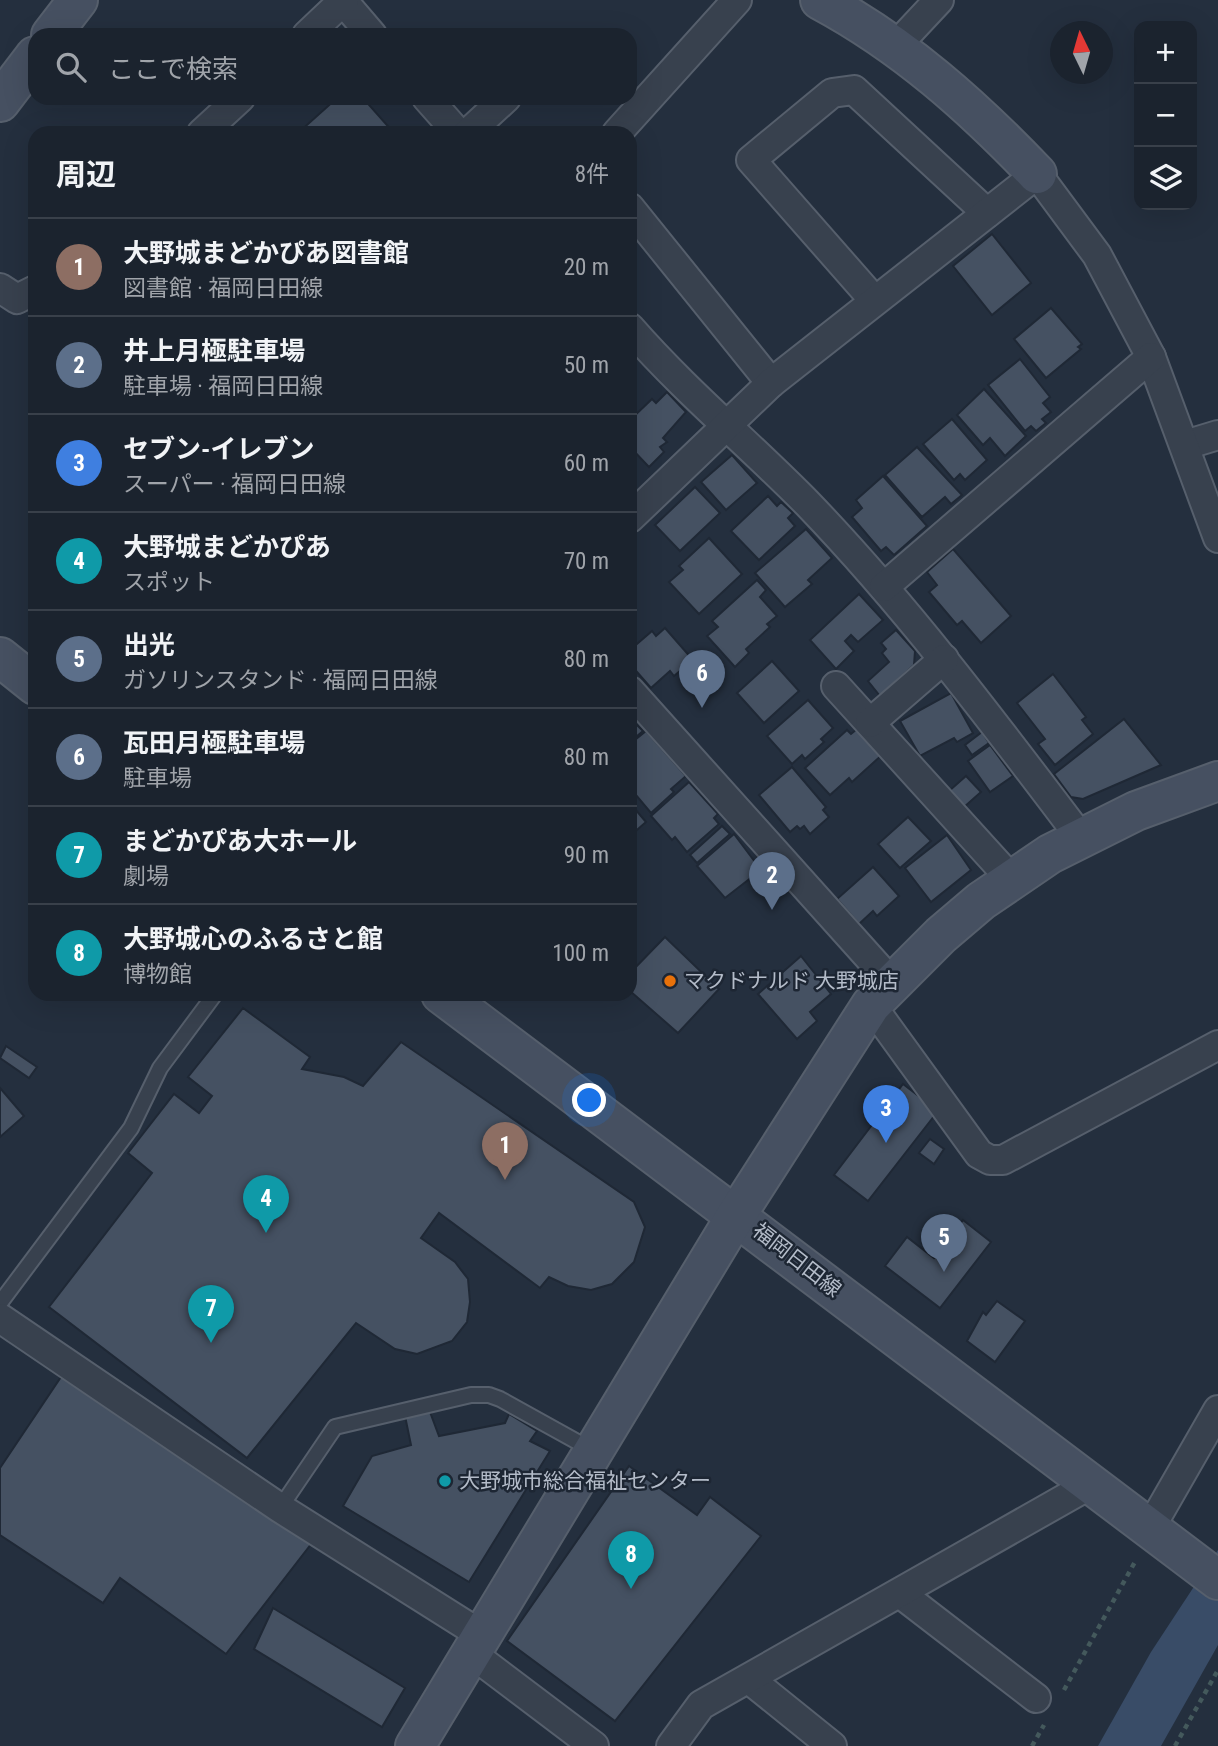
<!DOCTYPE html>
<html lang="ja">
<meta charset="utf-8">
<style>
body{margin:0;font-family:"Roboto Condensed","Noto Sans JP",sans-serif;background:#282f3a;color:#f1f3f6}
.controls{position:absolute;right:21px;top:21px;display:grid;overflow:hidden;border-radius:14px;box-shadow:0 7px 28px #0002}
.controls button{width:63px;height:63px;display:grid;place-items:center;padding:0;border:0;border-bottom:2px solid #39404a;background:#1b232e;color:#f1f3f6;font:35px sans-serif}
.compass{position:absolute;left:1050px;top:21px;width:63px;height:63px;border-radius:50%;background:#1b232e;box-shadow:0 7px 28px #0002;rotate:355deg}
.you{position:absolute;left:590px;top:1101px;width:24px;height:24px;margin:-18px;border:5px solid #fff;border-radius:50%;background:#1a73e8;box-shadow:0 0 0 10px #1a73e833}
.badge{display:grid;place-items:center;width:46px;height:46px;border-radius:50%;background:#0b8043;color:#fff;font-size:23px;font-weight:700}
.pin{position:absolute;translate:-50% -58px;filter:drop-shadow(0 2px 4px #0008)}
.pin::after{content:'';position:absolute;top:37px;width:24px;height:21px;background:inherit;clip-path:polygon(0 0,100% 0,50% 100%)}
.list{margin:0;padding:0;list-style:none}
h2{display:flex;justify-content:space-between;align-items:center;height:91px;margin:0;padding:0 28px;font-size:30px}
h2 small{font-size:23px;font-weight:400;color:#a0a4aa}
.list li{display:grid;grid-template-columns:46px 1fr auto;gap:21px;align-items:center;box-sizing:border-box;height:98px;padding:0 28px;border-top:2px solid #39404a}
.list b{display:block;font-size:26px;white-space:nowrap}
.list p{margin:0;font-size:23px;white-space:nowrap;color:#a0a4aa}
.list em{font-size:23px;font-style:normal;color:#a0a4aa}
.icon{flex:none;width:38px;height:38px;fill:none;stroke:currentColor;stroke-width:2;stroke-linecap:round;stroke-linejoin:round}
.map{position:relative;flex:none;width:1218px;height:1746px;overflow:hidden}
.search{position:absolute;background:#1b232e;box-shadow:0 7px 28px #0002;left:28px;top:28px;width:609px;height:77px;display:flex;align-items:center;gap:18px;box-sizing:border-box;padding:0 24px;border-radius:21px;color:#a0a4aa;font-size:26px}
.panel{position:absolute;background:#1b232e;box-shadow:0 7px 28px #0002;left:28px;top:126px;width:609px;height:875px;border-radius:21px}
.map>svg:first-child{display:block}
</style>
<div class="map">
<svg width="1218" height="1746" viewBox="0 0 1218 1746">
<rect width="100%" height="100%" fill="#242f3e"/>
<polygon fill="#394c67" points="1218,1550 1218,1645 1161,1746 1098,1746 1151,1652"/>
<g fill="#455162" stroke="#1f2835" stroke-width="2">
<polygon points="337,98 363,98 394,133 298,133"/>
<polygon points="992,234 1031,283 992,315 953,266"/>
<polygon points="1051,308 1082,344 1078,347 1081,349 1046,378 1014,339"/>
<polygon points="1020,359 1050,397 1043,403 1051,412 1042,419 1046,423 1036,431 1031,426 1025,431 988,385"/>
<polygon points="984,389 1026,436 1005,456 990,438 983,445 957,415"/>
<polygon points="667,392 686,412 663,438 667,442 660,447 664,452 649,467 630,447 630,420 652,399 656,403"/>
<polygon points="952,419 987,460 965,480 960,474 954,480 923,444"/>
<polygon points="917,447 962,495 951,504 945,497 922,517 885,475"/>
<polygon points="732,455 757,483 726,510 701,482"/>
<polygon points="883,476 927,526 894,555 886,547 881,551 852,517 862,508 856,500"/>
<polygon points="695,487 720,513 680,551 655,525"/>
<polygon points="768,496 777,506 781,502 793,513 788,518 795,526 759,560 731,531"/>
<polygon points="806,529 832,558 808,580 812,584 785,607 755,573"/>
<polygon points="709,538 742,574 699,614 669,582 683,570 679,566"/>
<polygon points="953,549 1011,616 981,643 962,621 957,625 929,592 937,585 927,572"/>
<polygon points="757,580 766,590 760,597 777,616 767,624 770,627 746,649 749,653 735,667 707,636 718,627 712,621"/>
<polygon points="859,594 883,620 858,642 851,635 845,641 854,651 836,669 810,640"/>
<polygon points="665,628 693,660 674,676 670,671 651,688 630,664 630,650 652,631 656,636"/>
<polygon points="896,630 915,651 914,665 880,696 868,681 889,662 882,653 886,649 881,643"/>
<polygon points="772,661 799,691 764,723 737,693"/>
<polygon points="1053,674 1086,717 1082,720 1093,734 1055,765 1038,744 1045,739 1017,703"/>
<polygon points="951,693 973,733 957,742 954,738 920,756 900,721"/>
<polygon points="808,700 833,728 821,739 824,742 805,759 802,755 792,764 767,736"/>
<polygon points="1124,719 1161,765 1083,799 1071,797 1054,774"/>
<polygon points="632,720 643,731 630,742 630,722"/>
<polygon points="857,729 883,754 852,782 849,778 830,795 805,768 847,730 851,734"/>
<polygon points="646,731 686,776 671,789 674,792 651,813 630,788 630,744"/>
<polygon points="982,732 989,743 972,755 965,745"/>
<polygon points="990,745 1013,776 990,792 968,761"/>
<polygon points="792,767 826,807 823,810 829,817 810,834 804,826 800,829 797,826 790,832 759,795"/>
<polygon points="966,776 981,792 963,808 949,791"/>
<polygon points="689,782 718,814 714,818 719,824 687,852 675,837 672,840 651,816"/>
<polygon points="630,803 646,822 630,836"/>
<polygon points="908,817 931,841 900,868 878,844"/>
<polygon points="722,826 730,834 697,863 690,855"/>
<polygon points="734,834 761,870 725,898 697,866"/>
<polygon points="947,835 971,870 931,902 905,868"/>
<polygon points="873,867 899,896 877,916 873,911 859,924 837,899"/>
<polygon points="665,937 719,989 678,1033 630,991 630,973"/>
<polygon points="801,956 831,994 810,1012 817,1021 797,1039 758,994"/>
<polygon points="243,1008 310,1057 302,1069 344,1077 363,1086 401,1042 634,1202 645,1227 634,1262 612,1284 591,1290 568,1286 549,1277 540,1288 439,1213 421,1238 455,1262 468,1279 470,1302 467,1322 452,1341 417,1354 395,1349 356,1323 247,1458 49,1307 152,1173 128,1153 174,1094 199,1113 212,1096 188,1077"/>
<polygon points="6,1046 37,1067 29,1078 0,1058"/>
<polygon points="903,1084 938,1111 868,1201 834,1175"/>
<polygon points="0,1088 24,1116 0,1137"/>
<polygon points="930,1139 944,1149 934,1164 919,1153"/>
<polygon points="963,1220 991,1242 940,1308 885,1266 907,1237 934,1258"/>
<polygon points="997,1301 1025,1321 995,1362 967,1341 983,1312 986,1315"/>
<polygon points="63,1374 315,1539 226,1654 120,1578 103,1603 0,1535 0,1468"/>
<polygon points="430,1412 439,1436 505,1423 509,1414 537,1431 530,1441 550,1451 469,1582 343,1506 372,1456 411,1445 405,1416"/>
<polygon points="629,1466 697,1515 710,1497 761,1536 615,1721 507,1641"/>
<polygon points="273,1608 405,1688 382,1727 254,1649"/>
</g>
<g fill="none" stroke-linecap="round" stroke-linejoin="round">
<defs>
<g id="lane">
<polyline points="0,1303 131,1128 160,1068 215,994"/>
<polyline points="280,1508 335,1427 471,1395 489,1395 500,1399 592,1450"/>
</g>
<g id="street">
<polyline points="343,1 372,35"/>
<polyline points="307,35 344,0"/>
<polyline points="896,46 939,0"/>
<polyline points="427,98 458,133"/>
<polyline points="202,133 240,98"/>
<polyline points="468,133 506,98"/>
<polyline points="617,133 737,0"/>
<polyline points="630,208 771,383"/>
<polyline points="0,288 17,299 35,290"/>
<polyline points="874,300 751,160 832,93 854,90 987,213"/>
<path d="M630 328C685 391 750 445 808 504 908 608 994 723 1081 838"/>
<polyline points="1185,445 1218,435"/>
<polyline points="630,518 771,383 1037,174 1097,255 1151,357 1218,538"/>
<polyline points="884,587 1151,357"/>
<polyline points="836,686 1012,880"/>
<polyline points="630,691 893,984"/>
<polyline points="870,723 944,659"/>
<polyline points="871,1005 979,1154 990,1160 1003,1160 1218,1045"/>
<polyline points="0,1318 280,1508 483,1636"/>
<polyline points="1149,1530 1218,1410"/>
<polyline points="901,1594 1036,1698"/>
<polyline points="471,1653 594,1746"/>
<polyline points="749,1679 832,1746"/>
<polyline points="671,1746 701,1705 1089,1485"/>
</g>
<g id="secondary">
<path d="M820 0C904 45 972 106 1037 174"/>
<polyline points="51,35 78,0"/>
<polyline points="0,102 35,56"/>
<polyline points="0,657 35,685"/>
<polyline points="441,994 1218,1580"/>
<polyline points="415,1746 737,1214 871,1005 941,935 981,901 1050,854 1136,811 1218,781"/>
</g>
</defs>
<use href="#lane" stroke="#565f6c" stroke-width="18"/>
<use href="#street" stroke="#565f6c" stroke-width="32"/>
<use href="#secondary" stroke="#565f6c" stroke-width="42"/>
<g stroke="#44595c" stroke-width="4.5" stroke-dasharray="5 5" stroke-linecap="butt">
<polyline points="1064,1690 1136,1560"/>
<polyline points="1032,1746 1044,1725"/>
<polyline points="1175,1746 1218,1670"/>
</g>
<use href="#lane" stroke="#38414e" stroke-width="14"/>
<use href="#street" stroke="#38414e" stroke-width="28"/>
<use href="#secondary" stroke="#465061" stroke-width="38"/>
</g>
<circle fill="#e8710a" stroke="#1d2633" stroke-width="2.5" cx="670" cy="981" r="7"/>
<circle fill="#0f9aa8" stroke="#1d2633" stroke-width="2.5" cx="445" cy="1481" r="7"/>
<g text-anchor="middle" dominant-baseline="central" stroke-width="5" stroke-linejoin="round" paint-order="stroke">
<g font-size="21" fill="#b4bcc9" stroke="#1d2633" text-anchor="start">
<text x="684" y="981">マクドナルド 大野城店</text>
<text x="459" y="1481">大野城市総合福祉センター</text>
</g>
<g font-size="21" fill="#b4bcc9" stroke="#1d2633">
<text transform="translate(797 1260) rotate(38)">福岡日田線</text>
</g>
</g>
</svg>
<div class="controls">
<button>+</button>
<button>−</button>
<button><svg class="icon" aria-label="layers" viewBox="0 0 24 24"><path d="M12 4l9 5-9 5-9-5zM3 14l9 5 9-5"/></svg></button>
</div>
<svg class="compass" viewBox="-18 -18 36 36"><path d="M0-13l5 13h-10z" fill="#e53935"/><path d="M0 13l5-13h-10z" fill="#a0a4aa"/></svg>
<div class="you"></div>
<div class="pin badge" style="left:505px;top:1180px;background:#8d6e63">1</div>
<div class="pin badge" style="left:772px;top:910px;background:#5c6f8a">2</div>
<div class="pin badge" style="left:886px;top:1143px;background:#3f7fe0">3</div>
<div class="pin badge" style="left:266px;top:1233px;background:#0f9aa8">4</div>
<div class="pin badge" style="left:944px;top:1272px;background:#5c6f8a">5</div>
<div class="pin badge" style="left:702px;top:708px;background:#5c6f8a">6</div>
<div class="pin badge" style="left:211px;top:1343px;background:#0f9aa8">7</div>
<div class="pin badge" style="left:631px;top:1589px;background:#0f9aa8">8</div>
<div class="search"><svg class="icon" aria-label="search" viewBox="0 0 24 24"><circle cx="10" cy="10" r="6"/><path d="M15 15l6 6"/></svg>ここで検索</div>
<section class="panel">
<h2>周辺<small>8件</small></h2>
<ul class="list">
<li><span class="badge" style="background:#8d6e63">1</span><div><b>大野城まどかぴあ図書館</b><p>図書館 · 福岡日田線</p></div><em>20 m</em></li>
<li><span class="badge" style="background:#5c6f8a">2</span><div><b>井上月極駐車場</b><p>駐車場 · 福岡日田線</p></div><em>50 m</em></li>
<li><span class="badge" style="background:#3f7fe0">3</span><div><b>セブン-イレブン</b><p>スーパー · 福岡日田線</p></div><em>60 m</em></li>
<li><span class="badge" style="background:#0f9aa8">4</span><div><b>大野城まどかぴあ</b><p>スポット</p></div><em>70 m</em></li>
<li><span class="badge" style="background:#5c6f8a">5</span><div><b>出光</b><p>ガソリンスタンド · 福岡日田線</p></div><em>80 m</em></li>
<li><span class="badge" style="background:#5c6f8a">6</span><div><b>瓦田月極駐車場</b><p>駐車場</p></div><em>80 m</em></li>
<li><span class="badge" style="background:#0f9aa8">7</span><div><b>まどかぴあ大ホール</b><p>劇場</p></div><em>90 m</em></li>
<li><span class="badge" style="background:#0f9aa8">8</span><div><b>大野城心のふるさと館</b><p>博物館</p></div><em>100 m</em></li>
</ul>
</section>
</div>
